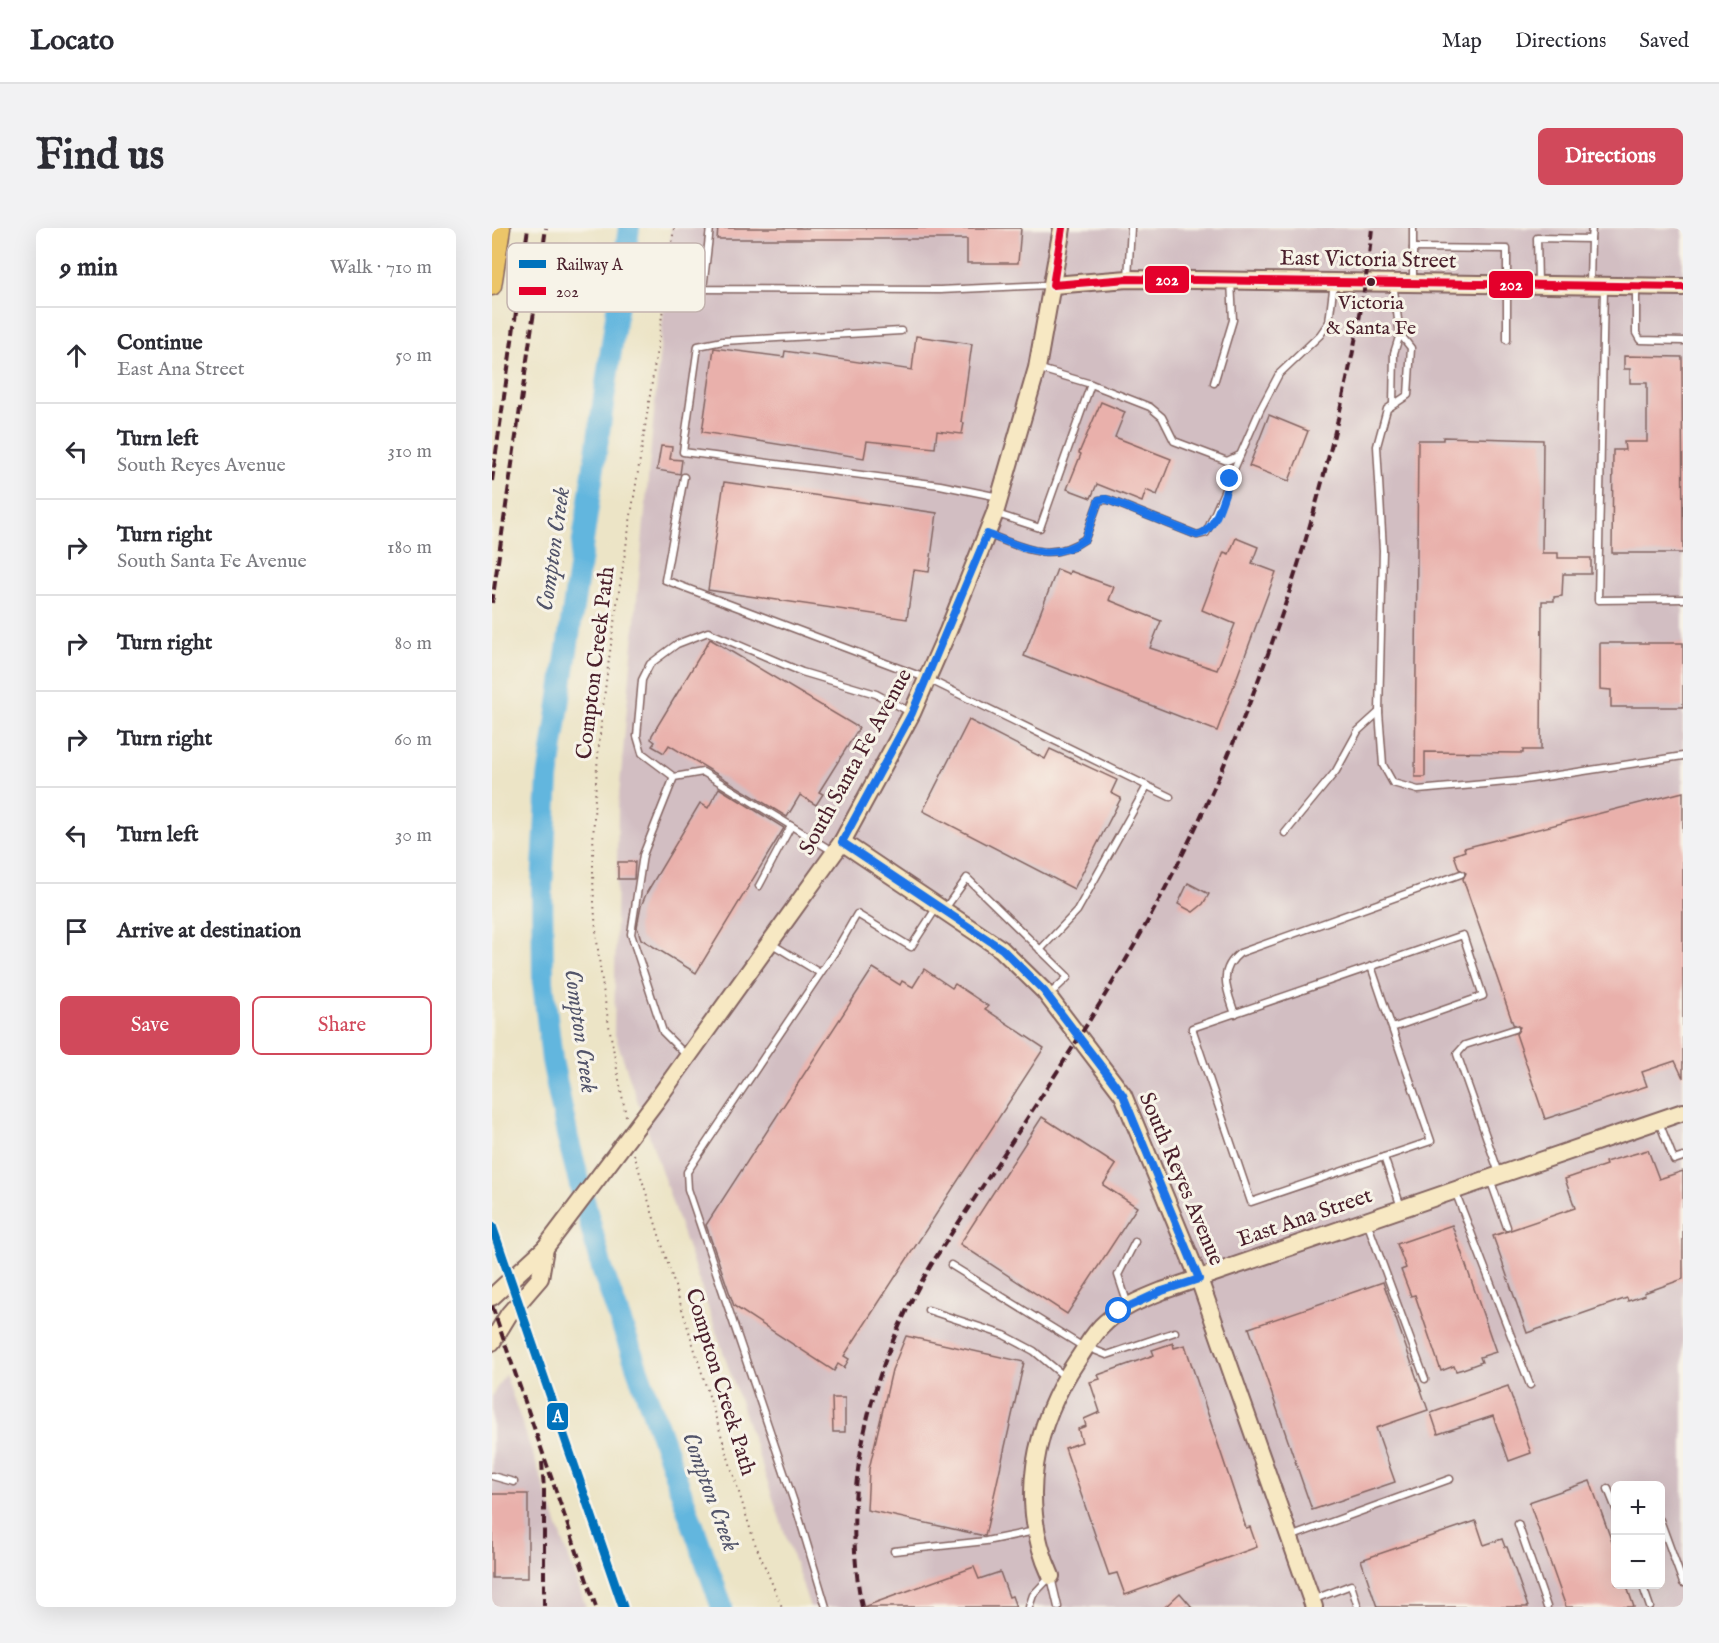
<!DOCTYPE html>
<meta charset="utf-8">
<style>
body{margin:0;font-family:"IM FELL English",serif;background:#f2f2f3;color:#2b2b33}
.controls{position:absolute;right:18px;bottom:18px;display:grid;overflow:hidden;border-radius:9px;box-shadow:0 6px 24px #0002}
.controls button{width:54px;height:54px;display:grid;place-items:center;padding:0;border:0;border-bottom:2px solid #e1e1e2;background:#fff;color:#2b2b33;font:30px sans-serif}
.stop{position:absolute;width:18px;height:18px;margin:-14px;border:4px solid #1a73e8;border-radius:50%;background:#fff}
.stop.end{background:#1a73e8;border-color:#fff;box-shadow:0 2px 6px #0008}
.list{margin:0;padding:0;list-style:none}
h2{display:flex;justify-content:space-between;align-items:center;height:78px;margin:0;padding:0 24px;font-size:26px}
h2 small{font-size:20px;font-weight:400;color:#7c7c81}
.list li{display:grid;grid-template-columns:39px 1fr auto;gap:18px;align-items:center;box-sizing:border-box;height:96px;padding:0 24px;border-top:2px solid #e1e1e2}
.list b{display:block;font-size:22px;white-space:nowrap}
.list p{margin:0;font-size:20px;white-space:nowrap;color:#7c7c81}
.list em{font-size:20px;font-style:normal;color:#7c7c81}
.actions{display:flex;gap:12px;padding:18px 24px}
.actions a{flex:1;padding:14px 0;border:2px solid #d1495b;border-radius:9px;text-align:center;font-size:21px;color:#d1495b}
.actions .main{background:#d1495b;color:#fff}
.icon{flex:none;width:33px;height:33px;fill:none;stroke:currentColor;stroke-width:2;stroke-linecap:round;stroke-linejoin:round}
.map{position:relative;flex:none;width:1191px;height:1379px;overflow:hidden;border-radius:9px}
header{display:flex;align-items:center;gap:36px;box-sizing:border-box;height:84px;padding:0 30px;background:#fff;border-bottom:2px solid #e1e1e2}
header strong{font-size:28px}
nav{display:flex;gap:33px;margin-inline-start:auto;font-size:21px}
.intro{display:flex;align-items:center;justify-content:space-between;box-sizing:border-box;height:144px;padding:0 36px}
h1{margin:0;font-size:42px}
.button{padding:15px 27px;border-radius:9px;background:#d1495b;color:#fff;font-size:21px;font-weight:700}
main{display:flex;gap:36px;padding:0 36px}
aside{flex:1;background:#fff;border-radius:9px;box-shadow:0 6px 24px #0002}
.map>svg:first-child{display:block}
</style>
<header>
<strong>Locato</strong>
<nav><a>Map</a><a>Directions</a><a>Saved</a></nav>
</header>
<div class="intro"><h1>Find us</h1><a class="button">Directions</a></div>
<main>
<aside>
<h2>9 min<small>Walk · 710 m</small></h2>
<ul class="list">
<li><svg class="icon" aria-label="ahead" viewBox="0 0 24 24"><path d="M12 20V5M6 11l6-6 6 6"/></svg><div><b>Continue</b><p>East Ana Street</p></div><em>50 m</em></li>
<li><svg class="icon" aria-label="left" viewBox="0 0 24 24"><path d="M17 20v-9H6M10 6l-5 5 5 5"/></svg><div><b>Turn left</b><p>South Reyes Avenue</p></div><em>310 m</em></li>
<li><svg class="icon" aria-label="right" viewBox="0 0 24 24"><path d="M7 20v-9h11M14 6l5 5-5 5"/></svg><div><b>Turn right</b><p>South Santa Fe Avenue</p></div><em>180 m</em></li>
<li><svg class="icon" aria-label="right" viewBox="0 0 24 24"><path d="M7 20v-9h11M14 6l5 5-5 5"/></svg><div><b>Turn right</b></div><em>80 m</em></li>
<li><svg class="icon" aria-label="right" viewBox="0 0 24 24"><path d="M7 20v-9h11M14 6l5 5-5 5"/></svg><div><b>Turn right</b></div><em>60 m</em></li>
<li><svg class="icon" aria-label="left" viewBox="0 0 24 24"><path d="M17 20v-9H6M10 6l-5 5 5 5"/></svg><div><b>Turn left</b></div><em>30 m</em></li>
<li><svg class="icon" aria-label="arrive" viewBox="0 0 24 24"><path d="M6 21V4h12l-3 4 3 4H6"/></svg><div><b>Arrive at destination</b></div></li>
</ul>
<div class="actions"><a class="main">Save</a><a>Share</a></div>
</aside>
<div class="map">
<svg width="1191" height="1379" viewBox="0 0 1191 1379">
<rect width="100%" height="100%" fill="#f7f3e8"/>
<filter id="ink" filterUnits="userSpaceOnUse"><feTurbulence type="fractalNoise" baseFrequency=".0167" numOctaves="2"/><feDisplacementMap in="SourceGraphic" scale="12" xChannelSelector="R" yChannelSelector="G"/><feConvolveMatrix kernelMatrix="1 2 1 2 8 2 1 2 1" color-interpolation-filters="sRGB"/></filter>
<filter id="wash" filterUnits="userSpaceOnUse"><feTurbulence type="fractalNoise" baseFrequency=".008" numOctaves="4" result="noise"/><feDisplacementMap in="SourceGraphic" scale="24" xChannelSelector="R" yChannelSelector="G"/><feGaussianBlur stdDeviation="1.35" result="paint"/><feColorMatrix in="noise" values="0 0 0 0 0 0 0 0 0 0 0 0 0 0 0 0 0 1.4 0 .05"/><feComposite in="paint" operator="in"/></filter>
<g filter="url(#wash)">
<rect width="100%" height="100%" fill="#ece4c6"/>
<g fill="#d2bec2" fill-rule="evenodd">
<path d="M179 0H1191V1379H318L122 804 126 578ZM1124 1258H1168V1356H1124Z"/>
<polygon points="13,1146 94,1379 0,1379 0,1168"/>
</g>
<g fill="none" stroke-linecap="round" stroke-linejoin="round">
<polyline stroke="#62b6de" stroke-width="22" points="137,0 56,551 50,659 51,754 60,832 76,911 110,1041 230,1379"/>
</g>
<g id="blocks">
<g fill="#e9b0ab">
<polygon points="226,0 529,0 526,35 475,35 475,11 225,11"/>
<polygon points="424,108 480,116 469,194 472,195 470,206 445,203 443,220 375,213 372,230 210,204 222,120 292,129 293,123 420,142"/>
<polygon points="1132,128 1190,129 1191,325 1120,325 1121,222 1133,222 1132,214 1155,214 1155,155 1138,155 1138,141 1132,141"/>
<polygon points="609,174 633,184 623,209 679,231 665,267 654,262 650,274 605,256 599,270 575,261 589,226 587,225"/>
<polygon points="777,187 816,203 797,253 757,238"/>
<polygon points="951,209 1051,212 1050,325 1066,325 1066,330 1099,330 1099,346 1071,346 1070,368 1062,369 1062,373 1050,373 1049,522 1031,522 1031,525 933,524 933,549 923,549 926,212 951,212"/>
<polygon points="169,218 180,219 178,231 190,232 188,246 165,242"/>
<polygon points="232,254 445,285 437,344 422,342 415,391 216,362"/>
<polygon points="744,310 766,319 760,335 784,344 725,503 532,428 565,341 577,346 578,343 622,359 617,372 669,393 658,420 725,442 743,396 710,382 732,324 737,326"/>
<polygon points="218,411 367,500 327,564 331,566 324,577 308,567 295,589 177,517 172,525 160,518 163,514 159,511 160,507"/>
<polygon points="1108,415 1191,415 1191,479 1119,479 1119,462 1108,461"/>
<polygon points="477,492 553,531 558,521 625,552 619,565 629,570 582,661 431,583"/>
<polygon points="227,560 292,600 204,745 149,711 145,699 149,678 155,664 208,575 216,580"/>
<polygon points="1191,564 1191,850 1183,833 1150,844 1155,858 1053,891 1024,806 1028,799 1021,796 971,651 974,645 967,641 962,627 973,623 972,620"/>
<polygon points="126,634 143,634 142,651 126,651"/>
<polygon points="696,655 717,666 711,676 701,684 686,676"/>
<polygon points="381,740 408,757 410,753 421,759 432,741 460,760 463,756 496,778 493,781 552,820 352,1128 357,1131 352,1140 346,1136 342,1143 242,1078 214,997"/>
<polygon points="550,889 624,937 611,957 645,979 575,1086 468,1016"/>
<polygon points="1156,922 1167,951 1191,943 1191,1051 1152,1065 1153,1067 1136,1073 1135,1070 1035,1105 1001,1008 1083,980 1073,951 1114,937 1113,934"/>
<polygon points="960,997 1004,1124 988,1129 990,1134 971,1141 964,1143 962,1138 949,1143 923,1067 919,1068 909,1042 914,1040 905,1016"/>
<polygon points="891,1054 936,1182 884,1200 903,1254 820,1282 757,1100"/>
<polygon points="414,1108 532,1134 493,1308 375,1282 377,1241 400,1142"/>
<polygon points="681,1115 682,1120 693,1117 754,1300 758,1299 765,1319 633,1367 625,1345 617,1347 573,1220 590,1214 586,1201 594,1198 592,1191 608,1184 598,1154 608,1151 606,1147 662,1127 660,1122"/>
<polygon points="1016,1158 1039,1225 1017,1233 1001,1188 946,1206 939,1185"/>
<polygon points="340,1170 353,1170 353,1204 341,1204"/>
<polygon points="1098,1253 1124,1325 1124,1356 1134,1356 1142,1379 1074,1379 1037,1274"/>
<rect x="0" y="1266" width="36" height="84"/>
<polygon points="984,1293 992,1317 1010,1311 1013,1319 1015,1319 1036,1379 885,1379 869,1332"/>
<polygon points="482,1339 487,1351 508,1344 517,1369 520,1368 524,1379 371,1379"/>
<polygon points="688,1365 700,1379 673,1379"/>
</g>
</g>
</g>
<g filter="url(#ink)">
<use href="#blocks" fill-opacity="0" stroke="#836461" stroke-width="1.5"/>
<g fill="none" stroke-linecap="round" stroke-linejoin="round">
<defs>
<g id="lane">
<polyline points="218,0 211,61 448,62 557,57"/>
<polyline points="1099,11 1100,0"/>
<polyline points="921,20 1015,21 1015,112"/>
<polyline points="636,50 639,0"/>
<polyline points="921,54 921,0"/>
<polyline points="901,55 908,106 902,125 901,176"/>
<polyline points="1046,55 1045,10 1099,11 1098,57"/>
<polyline points="1112,58 1106,372 1191,371"/>
<polyline points="1144,59 1144,105 1148,112 1191,113"/>
<polyline points="409,103 231,113 206,118 191,224 448,257 507,269"/>
<polyline points="908,106 919,120 916,167 895,181 885,218 891,322 887,484 891,537 901,555 926,562 1026,553 1191,528"/>
<polyline points="722,155 741,92 739,53"/>
<polyline points="599,156 658,179 670,189 682,213 735,233 748,227"/>
<polyline points="192,249 173,352 436,451 678,569"/>
<polyline points="505,286 548,300 599,156 545,140"/>
<path d="M495 306C530 319 558 336 593 311L607 272H617L705 307 714 305 768 182 787 146 828 107 837 94 842 54"/>
<polyline points="182,549 150,525 145,508 150,452 158,436 185,416 216,404 310,444 384,466 420,485"/>
<polyline points="793,605 844,543 866,503 887,484"/>
<polyline points="267,658 299,598"/>
<polyline points="452,682 475,650 576,749 557,767"/>
<polyline points="280,716 328,745"/>
<polyline points="548,722 585,683 655,558"/>
<polyline points="879,738 900,800 991,768 971,707 700,800 759,974 939,913 900,800"/>
<path d="M743 786C735 762 725 743 748 725L969 646"/>
<polyline points="195,828 171,804 139,706 151,627 182,549 211,544 342,624"/>
<polyline points="1167,894 1182,932 1191,929"/>
<polyline points="892,929 909,979"/>
<polyline points="1007,945 965,826 973,817 1023,801"/>
<polyline points="998,951 1015,999"/>
<polyline points="963,963 1038,1157"/>
<polyline points="875,994 933,1151"/>
<polyline points="459,1037 593,1120"/>
<polyline points="636,1077 626,1047 643,1014"/>
<polyline points="436,1082 512,1107 542,1123 573,1149"/>
<polyline points="595,1119 615,1127 683,1104"/>
<polyline points="0,1248 22,1254"/>
<polyline points="1116,1261 1124,1281"/>
<polyline points="1168,1292 1191,1355"/>
<polyline points="1026,1296 1055,1379"/>
<polyline points="798,1309 958,1251"/>
<polyline points="402,1323 494,1313 543,1303"/>
<polyline points="559,1349 566,1379"/>
<polyline points="1150,1356 1158,1379"/>
<polyline points="820,1372 859,1357 866,1379"/>
<polyline points="334,1379 306,1286 196,961 195,944 346,719 365,686 419,719 445,679"/>
<polyline points="537,1379 541,1367 559,1348"/>
</g>
<g id="secondary">
<polyline points="561,57 636,51 1191,59"/>
<polyline points="350,614 509,721 552,763 631,867 707,1051 822,1379"/>
<polyline points="0,1069 53,1020 164,873 350,614 420,485 456,403 503,285 545,140 570,0"/>
<polyline points="0,1114 17,1086 48,1050 53,1020"/>
<path d="M559 1348C525 1274 542 1196 586 1131 595 1118 602 1104 614 1094 630 1079 650 1071 670 1063L1191 884"/>
</g>
<polyline id="primary" points="0,58 9,0"/>
</defs>
<use href="#lane" stroke="#836461" stroke-width="9"/>
<use href="#secondary" stroke="#836461" stroke-width="20"/>
<use href="#primary" stroke="#836461" stroke-width="21"/>
<g stroke="#836461" stroke-width="2" stroke-dasharray="1.5 4.5" stroke-linecap="butt">
<path d="M134 888C118 805 101 722 101 637 101 524 119 412 137 300 153 200 169 100 182 0"/>
<polyline points="142,926 262,1313 290,1379"/>
</g>
<use href="#lane" stroke="#fff" stroke-width="6"/>
<use href="#secondary" stroke="#f7e8c3" stroke-width="16"/>
<use href="#primary" stroke="#ecc569" stroke-width="18"/>
<g stroke="#4a1f2b" stroke-width="4" stroke-dasharray="9 4.5" stroke-linecap="butt">
<polyline points="0,253 36,0"/>
<polyline points="0,375 54,0"/>
<polyline points="0,1078 104,1379"/>
<polyline points="50,1234 52,1262 52,1379"/>
<path d="M370 1379C346 1257 380 1132 444 1029 506 934 570 840 628 742 720 586 788 415 834 239 854 161 872 81 880 0"/>
</g>
<defs>
<polyline id="bus-1" points="570,0 561,57 636,51 1191,59"/>
</defs>
<use href="#bus-1" stroke="#f7f3e8" stroke-width="12"/>
<use href="#bus-1" stroke="#e4002b" stroke-width="8"/>
<defs>
<polyline id="rail-1" points="0,998 131,1379"/>
</defs>
<use href="#rail-1" stroke="#f7f3e8" stroke-width="14"/>
<use href="#rail-1" stroke="#0072bc" stroke-width="9"/>
</g>
</g>
<g fill="none" stroke-linecap="round" stroke-linejoin="round" filter="url(#ink)">
<path stroke="#1a73e8" stroke-width="8" d="M627 1083 670 1063 707 1051 631 867 552 763 510 721 350 614 420 485 495 306C530 319 559 336 593 311L607 272 614 271 705 307C725 304 731 267 738 251"/>
</g>
<circle fill="#4a1f2b" stroke="#f7f3e8" stroke-width="2" cx="879" cy="54" r="5"/>
<g text-anchor="middle" dominant-baseline="central" stroke-width="6" stroke-linejoin="round" paint-order="stroke">
<g font-size="20" fill="#4a1f2b" stroke="#f7f3e8">
<text x="879" y="75">Victoria<tspan x="879" dy="25">&amp; Santa Fe</tspan></text>
</g>
<g font-size="22" fill="#4a1f2b" stroke="#f7f3e8">
<text transform="translate(876 32) rotate(1)">East Victoria Street</text>
<text transform="translate(104 435) rotate(-83)">Compton Creek Path</text>
<text transform="translate(364 534) rotate(-61)">South Santa Fe Avenue</text>
<text transform="translate(689 951) rotate(67)">South Reyes Avenue</text>
<text transform="translate(813 990) rotate(-19)">East Ana Street</text>
<text transform="translate(228 1154) rotate(73)">Compton Creek Path</text>
</g>
<g font-size="24" font-style="italic" fill="#52546a" stroke="#f7f3e8">
<text transform="translate(62 321) rotate(-82)">Compton Creek</text>
<text transform="translate(88 803) rotate(82)">Compton Creek</text>
<text transform="translate(218 1264) rotate(70)">Compton Creek</text>
</g>
</g>
<rect x="15" y="15" width="198" height="69" rx="9" fill="#f7f3e8" stroke="#c3b3af" stroke-width="1.5"/>
<rect x="27" y="32" width="27" height="8" fill="#0072bc"/>
<rect x="27" y="59" width="27" height="8" fill="#e4002b"/>
<g font-size="16" fill="#4a1f2b">
<text x="64" y="42">Railway A</text>
<text x="64" y="69">202</text>
</g>
<g stroke="#f7f3e8" stroke-width="2">
<rect x="652" y="37" width="46" height="29" rx="6" fill="#e4002b"/>
<rect x="996" y="42" width="46" height="29" rx="6" fill="#e4002b"/>
<rect x="54" y="1174" width="23" height="29" rx="6" fill="#0072bc"/>
</g>
<g font-size="16" text-anchor="middle" font-weight="bold" fill="#fff">
<text x="675" y="57">202</text>
<text x="1019" y="62">202</text>
<text x="66" y="1194">A</text>
</g>
</svg>
<div class="controls">
<button>+</button>
<button>−</button>
</div>
<div class="stop" style="left:627px;top:1083px"></div>
<div class="stop end" style="left:738px;top:251px"></div>
</div>
</main>
